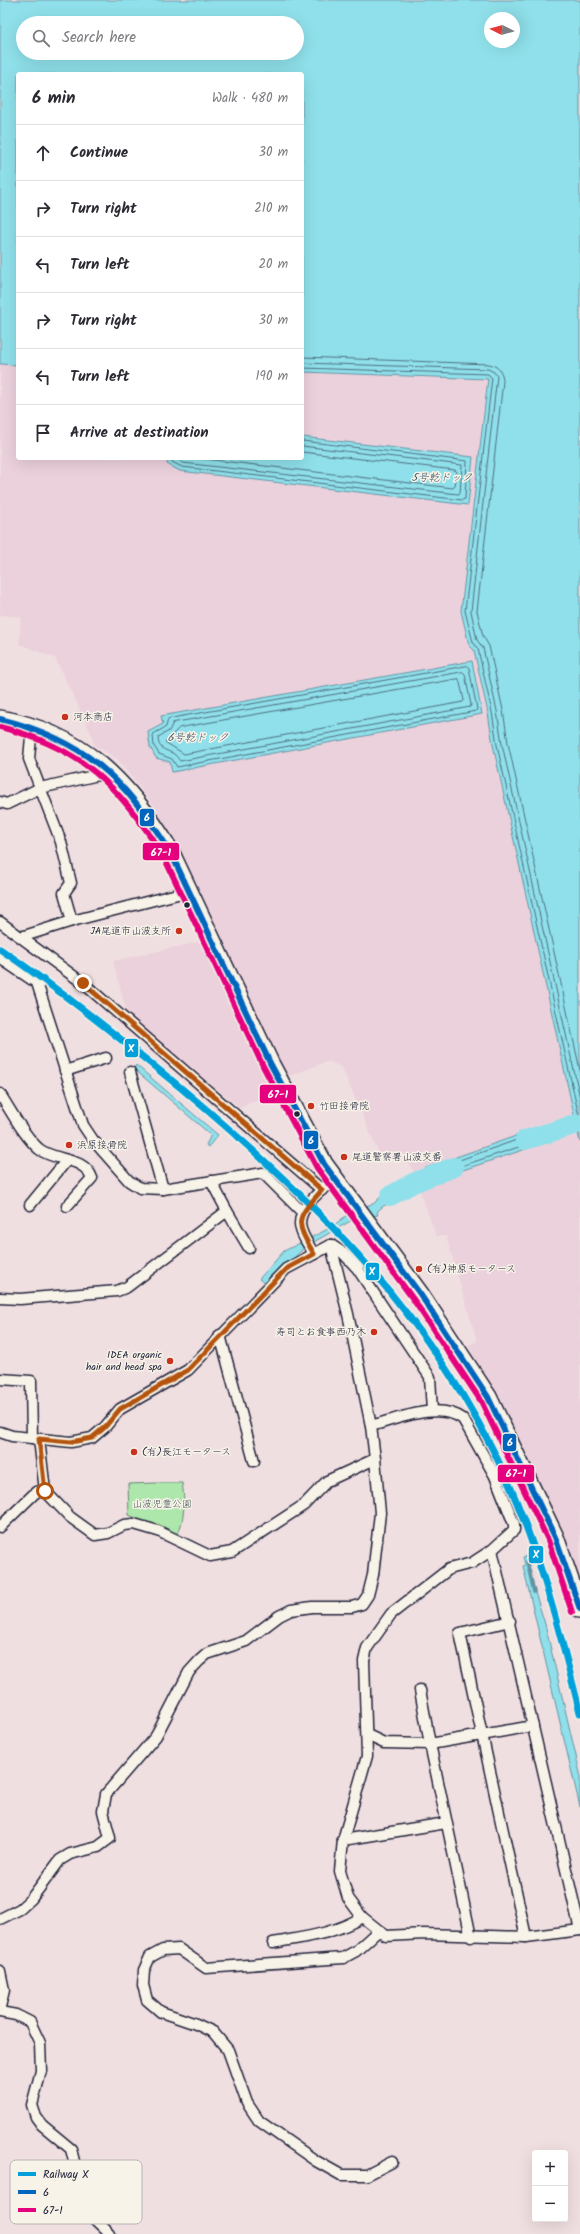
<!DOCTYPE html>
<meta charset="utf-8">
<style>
body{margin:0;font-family:Kalam,"Klee One",sans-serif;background:#f7f7f7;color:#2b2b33}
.controls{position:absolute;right:12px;bottom:12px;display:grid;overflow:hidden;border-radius:4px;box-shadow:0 4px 16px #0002}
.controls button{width:36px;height:36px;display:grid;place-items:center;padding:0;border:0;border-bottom:1px solid #e1e1e2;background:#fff;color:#2b2b33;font:20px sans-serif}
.compass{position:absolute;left:484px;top:12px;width:36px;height:36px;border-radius:50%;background:#fff;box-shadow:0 4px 16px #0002;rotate:275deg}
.stop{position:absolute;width:12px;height:12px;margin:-9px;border:3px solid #b45309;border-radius:50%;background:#fff}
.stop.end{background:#b45309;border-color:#fff;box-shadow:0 1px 4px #0008}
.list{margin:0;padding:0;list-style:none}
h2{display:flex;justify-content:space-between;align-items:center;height:52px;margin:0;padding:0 16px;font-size:17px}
h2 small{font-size:13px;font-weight:400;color:#7c7c81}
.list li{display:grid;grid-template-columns:26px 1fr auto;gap:12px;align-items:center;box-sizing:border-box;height:56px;padding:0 16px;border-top:1px solid #e1e1e2}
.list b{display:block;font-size:15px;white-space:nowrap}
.list em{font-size:13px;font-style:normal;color:#7c7c81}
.icon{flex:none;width:22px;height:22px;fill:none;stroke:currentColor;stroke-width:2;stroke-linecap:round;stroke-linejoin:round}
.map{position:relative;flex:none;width:580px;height:2234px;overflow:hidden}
.search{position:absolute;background:#fff;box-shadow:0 4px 16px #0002;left:16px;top:16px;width:288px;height:44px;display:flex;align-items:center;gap:10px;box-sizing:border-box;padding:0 14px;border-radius:22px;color:#7c7c81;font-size:15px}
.panel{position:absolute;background:#fff;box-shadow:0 4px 16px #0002;left:16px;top:72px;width:288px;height:388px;border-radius:4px}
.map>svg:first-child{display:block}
</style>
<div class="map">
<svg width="580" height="2234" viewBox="0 0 580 2234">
<rect width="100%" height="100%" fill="#f0dfe1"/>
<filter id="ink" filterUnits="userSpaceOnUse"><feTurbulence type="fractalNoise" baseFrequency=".025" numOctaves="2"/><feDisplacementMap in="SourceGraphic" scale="8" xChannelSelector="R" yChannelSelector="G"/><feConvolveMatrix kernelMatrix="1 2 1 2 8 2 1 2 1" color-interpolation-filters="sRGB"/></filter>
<g filter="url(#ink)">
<g fill="#ebd1dc">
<polygon points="0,364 18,365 18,458 302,458 302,372 488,379 461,611 469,645 474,649 488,713 493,745 580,1142 580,1585 553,1512 508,1417 468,1346 477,1341 446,1236 436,1236 412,1169 403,1153 382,1161 342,1068 329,1061 287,1077 155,807 117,759 94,745 92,735 55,658 19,644 21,617 0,615"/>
<polygon points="203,941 275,1091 240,1108 127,1014 113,961"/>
</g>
<path fill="#ade7ac" stroke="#688474" d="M156 1483H182C185 1501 185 1519 177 1536L129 1515 128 1484Z"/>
<g fill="#8fe0ea" stroke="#6394a4" fill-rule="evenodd">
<path d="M0 0H580V1142L493 745 488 713 474 650 469 645 461 611 488 379 302 372V74H18V365L0 364ZM490 18H514V42H490ZM23 23H297V53H23Z"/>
<polygon points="302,437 473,457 468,505 180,471 167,464 168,458 302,458"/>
<polygon points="472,661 482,714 172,772 170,762 156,758 150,747 148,732 163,724 161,716"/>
<polygon points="136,1065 218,1135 208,1147 206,1145 211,1135 134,1069"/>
<polygon points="547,1125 553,1140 430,1181 425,1168"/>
<polygon points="412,1176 416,1187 382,1207 377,1212 378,1215 354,1219 305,1247 266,1285 259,1279 284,1251 330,1228 350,1213 365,1206 373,1204 393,1186"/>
<polygon points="527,1556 529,1564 527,1567 545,1624 580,1773 580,1807 523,1566 525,1565 523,1557"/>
</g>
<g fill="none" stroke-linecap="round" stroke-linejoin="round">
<g stroke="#4e6e81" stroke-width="1">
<path d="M302 357 489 364C498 366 503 372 503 381L477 611 483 636 489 646 503 710 508 743 580 1070"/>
<polyline points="302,363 488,369 494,372 497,376 471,611 477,640 483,648 497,711 502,744 580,1098"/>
<polyline points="302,368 488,374 492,378 465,611 473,642 478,649 492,712 497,745 580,1121"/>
<polyline points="172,458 172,462 182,467 462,500 465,499 467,461 302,441"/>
<polyline points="177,458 183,463 458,494 460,493 462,465 302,446"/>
<polyline points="196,458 453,488 455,486 457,472 455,470 302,452"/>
<polygon points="467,666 469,668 477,709 476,711 177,767 172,759 159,754 154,746 153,734 166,727 168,719"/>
<path d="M463 672 465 674 471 705 470 707 180 761C178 759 177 756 174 754 165 749 158 750 158 737L169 731 173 723Z"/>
<polygon points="459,679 464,700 463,702 184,754 165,742 179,728"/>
<polygon points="543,1131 546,1132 546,1138 434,1175 431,1172 432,1170"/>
</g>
<polyline stroke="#6394a4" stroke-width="3.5" points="527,1561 534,1592"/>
<g stroke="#8fe0ea" stroke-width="20">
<polyline points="525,1140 577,1124"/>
<polyline points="390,1196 413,1183 454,1167"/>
</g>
<defs>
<g id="minor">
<polyline points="32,726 29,759 61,842 71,883 64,893 72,921"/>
<polyline points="0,802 7,804 40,788 103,774 101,765"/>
<polyline points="0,922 83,983 322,1190"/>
<polyline points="21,937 72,921 189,891"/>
<polyline points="0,958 37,983 83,1125 93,1140 129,1181 140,1188 163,1189 263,1173 302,1212"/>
<polyline points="65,1071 106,1058"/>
<polyline points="130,1072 163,1189"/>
<path d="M0 1094C11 1111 24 1136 39 1149 55 1162 84 1156 92 1178L67 1206"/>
<polyline points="30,1205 67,1160"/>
<polyline points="227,1211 249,1248"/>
<polyline points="331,1245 343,1253 357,1268 430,1377 432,1411"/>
<path d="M314 1254C309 1245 300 1234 300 1223 300 1206 322 1190 334 1179"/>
<polyline points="0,1298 20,1299 117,1291 127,1287 227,1211 211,1181"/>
<polyline points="220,1335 254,1461"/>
<polyline points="0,1379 31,1381 32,1438"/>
<path d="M371 1426C397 1419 439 1401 463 1419L495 1476 514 1524V1530L492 1550 472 1563 449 1569 391 1614 367 1648 364 1661 367 1756 343 1840 340 1871 348 1898 362 1917 386 1936 424 1934 526 1937 580 1930"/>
<polyline points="0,1432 12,1436 71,1442 92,1438 105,1427 120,1409 188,1370 286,1269 331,1245"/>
<polyline points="39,1439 45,1491 70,1517 95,1535 108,1533 124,1525 134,1524 158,1531 210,1556 232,1552 304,1505 327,1481 375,1459"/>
<polyline points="0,1527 36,1492 45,1491"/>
<polyline points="492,1550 580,1930"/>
<polyline points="510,1621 460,1633 526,1937"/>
<polyline points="420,1690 430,1744 471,1937"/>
<polyline points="367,1735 384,1743 430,1744 533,1726"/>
<polyline points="343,1840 446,1823"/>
<polyline points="0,1919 20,1909 31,1899 60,1860 70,1854 98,1847 110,1838 103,1811 106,1794 156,1736 189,1672 199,1661 207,1654 246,1641 279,1616 291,1610 312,1607 352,1607 362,1604 368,1595 373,1575 380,1513 375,1459 371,1426 348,1314 331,1245"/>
<polyline points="378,1931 356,1951 343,1958 206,1968 179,1949 163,1950 150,1957 144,1970 143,1985 147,2000 161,2012 196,2024 213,2032 228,2050 247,2103 259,2121 316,2161 341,2175 367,2175 392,2162"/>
<path d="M273 1943C304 1937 335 1934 362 1917"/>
<polyline points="0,1971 4,1990 0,2007"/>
<polyline points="0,2012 16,2015 30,2022 40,2043 41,2071 32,2105 36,2117 42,2125 71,2149 86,2211 110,2234"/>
</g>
<path id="trunk" d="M0 719C81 733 129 783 170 851L270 1063 324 1164 420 1294 488 1397 555 1537 580 1609"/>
</defs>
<use href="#minor" stroke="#22223b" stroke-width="13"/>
<use href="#trunk" stroke="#22223b" stroke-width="20"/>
<use href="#minor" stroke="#f7f3e8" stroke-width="10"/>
<use href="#trunk" stroke="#f7f3e8" stroke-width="17"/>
<defs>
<path id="bus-1" d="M0 719C86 740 123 778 170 851L270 1063 324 1164 420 1294 488 1397 555 1537 580 1609"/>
<path id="bus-2" d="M0 727C81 747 119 786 163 855L263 1066 317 1168 413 1299 481 1401 548 1540 572 1612"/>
</defs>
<use href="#bus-1" stroke="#f7f3e8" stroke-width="9"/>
<use href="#bus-2" stroke="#f7f3e8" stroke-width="9"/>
<use href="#bus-1" stroke="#0065bd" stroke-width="6"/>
<use href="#bus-2" stroke="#e5007d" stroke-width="6"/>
<defs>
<path id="rail-1" d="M0 949C63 992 122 1040 181 1088 316 1201 431 1314 506 1477 540 1553 560 1632 580 1713"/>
</defs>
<use href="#rail-1" stroke="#f7f3e8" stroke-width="10"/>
<use href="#rail-1" stroke="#02a0db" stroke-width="7"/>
</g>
</g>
<g fill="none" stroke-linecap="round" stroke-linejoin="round" filter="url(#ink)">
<path stroke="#b45309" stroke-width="5" d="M45 1491 39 1439 71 1442 92 1438 105 1427 120 1409 188 1370 286 1269 314 1254C294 1220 296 1219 322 1190L83 983"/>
</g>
<g fill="#c8321e" stroke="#f7f3e8" stroke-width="1.5">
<circle cx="65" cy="717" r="4"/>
<circle cx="179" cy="931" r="4"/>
<circle cx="311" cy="1106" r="4"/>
<circle cx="69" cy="1145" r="4"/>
<circle cx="344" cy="1157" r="4"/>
<circle cx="419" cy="1269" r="4"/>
<circle cx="374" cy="1332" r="4"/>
<circle cx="170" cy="1361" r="4"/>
<circle cx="134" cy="1452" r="4"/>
</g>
<g fill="#22223b" stroke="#f7f3e8" stroke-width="1.5">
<circle cx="187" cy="905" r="3.5"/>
<circle cx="297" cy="1114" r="3.5"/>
</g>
<g text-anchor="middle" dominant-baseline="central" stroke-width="3" stroke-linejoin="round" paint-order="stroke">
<g font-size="10" fill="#22223b" stroke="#f7f3e8" text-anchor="start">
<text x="73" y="717">河本商店</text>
<text x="171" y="931" text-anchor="end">JA尾道市山波支所</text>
<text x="319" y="1106">竹田接骨院</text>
<text x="77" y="1145">浜原接骨院</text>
<text x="352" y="1157">尾道警察署山波交番</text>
<text x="427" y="1269">(有)神原モータース</text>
<text x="366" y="1332" text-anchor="end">寿司とお食事西乃木</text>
<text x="162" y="1355" text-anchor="end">IDEA organic<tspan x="162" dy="12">hair and head spa</tspan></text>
<text x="142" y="1452">(有)長江モータース</text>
</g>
<g font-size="10" fill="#455357" stroke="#f7f3e8">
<text x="162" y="1504">山波児童公園</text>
</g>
<g font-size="11" font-style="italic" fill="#3d5267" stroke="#f7f3e8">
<text x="442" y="478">5号乾ドック</text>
<text x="198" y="738">6号乾ドック</text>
</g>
</g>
<rect x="10" y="2160" width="132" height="64" rx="6" fill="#f7f3e8" stroke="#b7b4b4" stroke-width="1"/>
<rect x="18" y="2172" width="18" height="4" fill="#02a0db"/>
<rect x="18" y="2190" width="18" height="4" fill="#0065bd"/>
<rect x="18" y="2208" width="18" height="4" fill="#e5007d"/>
<g font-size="11" fill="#22223b">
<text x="43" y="2178">Railway X</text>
<text x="43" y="2196">6</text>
<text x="43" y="2214">67-1</text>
</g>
<g stroke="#f7f3e8" stroke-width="1.5">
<rect x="139" y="808" width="16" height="19" rx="4" fill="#0065bd"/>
<rect x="142" y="842" width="38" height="19" rx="4" fill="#e5007d"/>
<rect x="124" y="1038" width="15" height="20" rx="4" fill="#02a0db"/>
<rect x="259" y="1084" width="38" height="20" rx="4" fill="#e5007d"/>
<rect x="303" y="1130" width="16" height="20" rx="4" fill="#0065bd"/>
<rect x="365" y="1262" width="15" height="19" rx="4" fill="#02a0db"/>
<rect x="502" y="1433" width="15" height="19" rx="4" fill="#0065bd"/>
<rect x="497" y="1464" width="38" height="19" rx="4" fill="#e5007d"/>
<rect x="528" y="1545" width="16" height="19" rx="4" fill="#02a0db"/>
</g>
<g font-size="11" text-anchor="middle" font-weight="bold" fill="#fff">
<text x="147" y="821">6</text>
<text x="161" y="856">67-1</text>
<text x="131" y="1052">X</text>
<text x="278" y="1098">67-1</text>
<text x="311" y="1144">6</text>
<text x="372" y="1275">X</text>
<text x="510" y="1446">6</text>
<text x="516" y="1477">67-1</text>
<text x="536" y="1558">X</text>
</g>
</svg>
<div class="controls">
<button>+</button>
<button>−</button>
</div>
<svg class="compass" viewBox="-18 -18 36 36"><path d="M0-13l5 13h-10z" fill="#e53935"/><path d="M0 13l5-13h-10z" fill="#7c7c81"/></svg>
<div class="stop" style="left:45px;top:1491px"></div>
<div class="stop end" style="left:83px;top:983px"></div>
<div class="search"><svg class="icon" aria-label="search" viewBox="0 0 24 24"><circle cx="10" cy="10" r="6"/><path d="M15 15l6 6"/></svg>Search here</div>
<section class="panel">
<h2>6 min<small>Walk · 480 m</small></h2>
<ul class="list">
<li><svg class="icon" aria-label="ahead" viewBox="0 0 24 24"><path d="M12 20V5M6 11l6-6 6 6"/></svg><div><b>Continue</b></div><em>30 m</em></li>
<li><svg class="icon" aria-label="right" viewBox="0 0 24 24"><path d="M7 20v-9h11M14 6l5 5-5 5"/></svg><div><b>Turn right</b></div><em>210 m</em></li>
<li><svg class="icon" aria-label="left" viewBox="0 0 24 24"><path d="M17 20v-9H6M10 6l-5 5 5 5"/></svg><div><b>Turn left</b></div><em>20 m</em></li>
<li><svg class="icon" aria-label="right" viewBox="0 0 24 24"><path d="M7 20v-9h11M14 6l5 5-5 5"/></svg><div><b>Turn right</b></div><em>30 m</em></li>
<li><svg class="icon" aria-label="left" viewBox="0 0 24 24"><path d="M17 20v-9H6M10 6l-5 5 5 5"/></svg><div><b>Turn left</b></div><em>190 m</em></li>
<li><svg class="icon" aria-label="arrive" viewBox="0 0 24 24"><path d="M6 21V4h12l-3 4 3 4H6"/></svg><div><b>Arrive at destination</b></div></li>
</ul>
</section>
</div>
